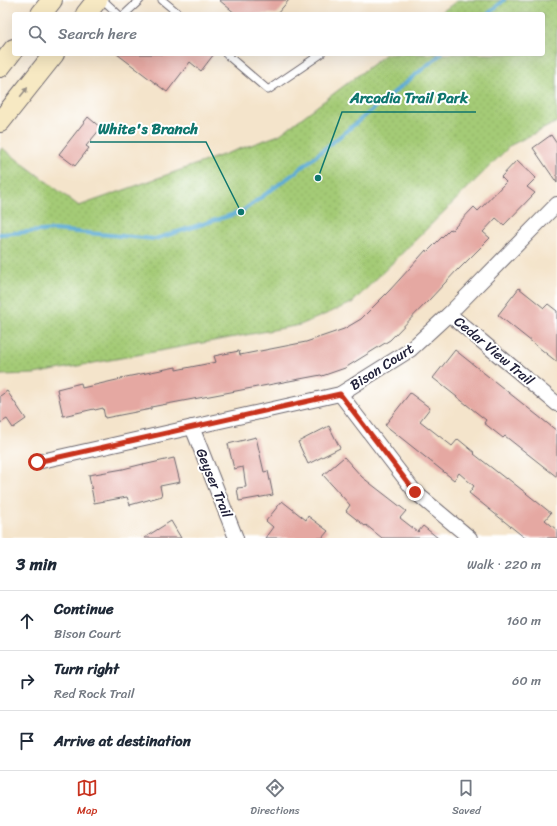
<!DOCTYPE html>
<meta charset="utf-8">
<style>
body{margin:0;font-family:Sriracha,sans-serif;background:#f6f6f7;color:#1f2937}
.stop{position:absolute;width:12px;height:12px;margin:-9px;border:3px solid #c8321e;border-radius:50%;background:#fff}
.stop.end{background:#c8321e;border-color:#fff;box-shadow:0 1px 4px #0008}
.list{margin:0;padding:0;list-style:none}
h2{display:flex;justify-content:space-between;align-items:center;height:52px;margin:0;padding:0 16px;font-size:17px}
h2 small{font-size:13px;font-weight:400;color:#747a83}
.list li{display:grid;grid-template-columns:26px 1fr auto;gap:12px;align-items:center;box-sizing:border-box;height:60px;padding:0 16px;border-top:1px solid #e0e1e3}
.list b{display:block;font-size:15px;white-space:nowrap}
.list p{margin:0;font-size:13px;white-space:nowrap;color:#747a83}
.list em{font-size:13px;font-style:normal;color:#747a83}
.icon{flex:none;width:22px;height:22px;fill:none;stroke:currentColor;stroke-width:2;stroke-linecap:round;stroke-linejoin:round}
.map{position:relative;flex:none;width:557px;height:538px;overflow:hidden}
.search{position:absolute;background:#fff;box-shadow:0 4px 16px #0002;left:12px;right:12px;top:12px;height:44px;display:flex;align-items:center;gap:10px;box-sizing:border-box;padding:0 14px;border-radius:4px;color:#747a83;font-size:15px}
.sheet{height:232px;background:#fff}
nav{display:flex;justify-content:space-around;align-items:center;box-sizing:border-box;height:56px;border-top:1px solid #e0e1e3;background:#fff;font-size:11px;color:#747a83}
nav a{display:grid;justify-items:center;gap:2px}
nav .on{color:#c8321e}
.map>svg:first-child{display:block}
</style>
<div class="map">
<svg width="557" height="538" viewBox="0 0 557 538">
<defs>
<pattern id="park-dots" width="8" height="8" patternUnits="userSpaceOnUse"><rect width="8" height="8" fill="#a4cb76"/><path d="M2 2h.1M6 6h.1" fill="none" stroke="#8dae67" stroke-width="1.8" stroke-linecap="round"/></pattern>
</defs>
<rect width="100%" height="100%" fill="#fff"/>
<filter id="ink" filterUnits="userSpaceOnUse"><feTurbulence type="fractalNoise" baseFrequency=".025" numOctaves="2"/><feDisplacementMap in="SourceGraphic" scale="8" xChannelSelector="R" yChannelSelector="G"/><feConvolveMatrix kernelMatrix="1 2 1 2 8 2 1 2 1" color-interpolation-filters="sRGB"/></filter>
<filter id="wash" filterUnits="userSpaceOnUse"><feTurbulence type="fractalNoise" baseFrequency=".012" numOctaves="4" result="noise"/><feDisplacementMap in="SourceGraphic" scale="16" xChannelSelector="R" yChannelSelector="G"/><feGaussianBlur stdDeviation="0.9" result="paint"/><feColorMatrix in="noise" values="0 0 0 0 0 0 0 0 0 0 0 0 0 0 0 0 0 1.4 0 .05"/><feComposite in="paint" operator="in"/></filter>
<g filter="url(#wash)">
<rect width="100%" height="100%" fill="#f4e4cb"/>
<polygon fill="url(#park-dots)" stroke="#637658" points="458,0 557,0 557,122 511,145 352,303 300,325 34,374 0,375 0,151 2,148 79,206 279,135 386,54 543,54 543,14 439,14"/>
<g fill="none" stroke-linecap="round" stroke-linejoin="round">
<g stroke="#5dacd7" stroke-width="4">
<polyline points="488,14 504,0"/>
<polyline points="0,234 54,230 155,239 241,212 296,172 441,54"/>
</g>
</g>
<g id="blocks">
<g fill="#e5a8a2">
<polygon points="219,0 289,0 277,14 236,14"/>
<polygon points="117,54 214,54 201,71 190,62 167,92"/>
<polygon points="88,117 101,128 86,146 89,148 75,166 59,154"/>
<polygon points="551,135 557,144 557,183 533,148"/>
<polygon points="517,160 536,178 527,187 535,193 504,225 496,218 483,232 490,238 458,270 458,269 430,299 390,340 345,368 322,376 321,375 151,407 151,409 105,418 103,408 95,410 94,409 63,416 57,389 81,383 82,388 121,379 121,378 176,367 176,370 216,362 214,356 239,351 240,355 306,342 344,329 361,319 389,291 410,268 426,250 427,252 450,229 452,230 474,207 478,211 506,182 501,177"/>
<polygon points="519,288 544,308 548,304 557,311 557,362 498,315"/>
<polygon points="455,350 557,431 557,477 505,436 503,438 484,423 486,420 433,378"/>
<polygon points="7,391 26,419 13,428 7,419 0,423 0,396"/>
<polygon points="410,393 430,408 420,421 452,446 458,439 475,453 474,454 506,479 507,478 551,513 545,520 557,530 557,538 525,538 469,493 474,486 459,473 454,480 385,425"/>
<polygon points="329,426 340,448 308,464 298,442"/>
<polygon points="256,437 264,472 268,471 273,495 239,501 237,488 246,487 243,467 234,469 228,444"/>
<polygon points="344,457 362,477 406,511 400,518 418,532 423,526 438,538 382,538 366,525 365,526 346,511 350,505 323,475"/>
<polygon points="174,458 180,482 160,486 162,496 130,505 127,497 94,503 89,475 123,469 143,464 143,465"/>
<polygon points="282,501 306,520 308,516 328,531 322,538 265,538 273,527 266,521"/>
<polygon points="171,521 181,538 144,538"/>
</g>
</g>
</g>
<g filter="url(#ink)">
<use href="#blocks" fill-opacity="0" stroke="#6c666d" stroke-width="1"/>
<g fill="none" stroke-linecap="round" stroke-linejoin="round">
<defs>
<g id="service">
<polyline points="103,0 118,14"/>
<polyline points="162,0 179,14"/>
<polyline points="125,14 140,0"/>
<polyline points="226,54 268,90 321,54"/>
</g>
<g id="minor">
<polyline points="449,314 557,404"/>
<polyline points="340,394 415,492 470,538"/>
<polyline points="192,427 236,538"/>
<polyline points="37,462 340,394 410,350 449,314 557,204"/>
</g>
<g id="secondary">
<polyline points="41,14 52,0"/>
<polyline points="86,14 97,0"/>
<polyline points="0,67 14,49"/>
<polyline points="0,122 54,54"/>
</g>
</defs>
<use href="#service" stroke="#6c666d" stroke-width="9"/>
<use href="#minor" stroke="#6c666d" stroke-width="16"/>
<use href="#secondary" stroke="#6c666d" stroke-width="22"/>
<use href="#service" stroke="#fff" stroke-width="7"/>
<use href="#minor" stroke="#fff" stroke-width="14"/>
<use href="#secondary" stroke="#f7e9c3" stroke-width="20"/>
</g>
<defs><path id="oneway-solid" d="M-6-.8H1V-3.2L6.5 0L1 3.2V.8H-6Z"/></defs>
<use fill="#978f86" href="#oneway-solid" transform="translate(24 92) rotate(-51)"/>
</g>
<g fill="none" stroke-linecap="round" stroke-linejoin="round" filter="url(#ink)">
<polyline stroke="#c8321e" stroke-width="5" points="37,462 340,394 415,492"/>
</g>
<g text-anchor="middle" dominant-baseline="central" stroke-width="4" stroke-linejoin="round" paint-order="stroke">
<g font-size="14" fill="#22223b" stroke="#fff">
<text transform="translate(494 351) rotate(40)">Cedar View Trail</text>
<text transform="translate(382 367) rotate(-33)">Bison Court</text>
<text transform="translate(214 483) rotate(68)">Geyser Trail</text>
</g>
</g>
<path fill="none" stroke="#0f766e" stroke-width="1.5" d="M318 178L342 112H476M241 212L206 142H90"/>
<g fill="#0f766e" stroke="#fff" stroke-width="1.5">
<circle cx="318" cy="178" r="4"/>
<circle cx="241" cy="212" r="4"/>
</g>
<g font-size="15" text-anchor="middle" font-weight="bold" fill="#0f766e" stroke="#fff" stroke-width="4" stroke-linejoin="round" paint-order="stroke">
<text x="409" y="103">Arcadia Trail Park</text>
<text x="148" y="134">White's Branch</text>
</g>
</svg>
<div class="stop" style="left:37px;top:462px"></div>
<div class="stop end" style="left:415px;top:492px"></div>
<div class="search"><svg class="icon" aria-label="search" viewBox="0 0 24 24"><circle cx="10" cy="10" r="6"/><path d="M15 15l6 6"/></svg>Search here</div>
</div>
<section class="sheet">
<h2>3 min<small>Walk · 220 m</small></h2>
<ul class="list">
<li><svg class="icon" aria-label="ahead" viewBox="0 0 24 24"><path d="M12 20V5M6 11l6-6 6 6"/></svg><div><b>Continue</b><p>Bison Court</p></div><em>160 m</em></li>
<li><svg class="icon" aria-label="right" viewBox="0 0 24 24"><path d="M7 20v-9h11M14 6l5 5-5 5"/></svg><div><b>Turn right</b><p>Red Rock Trail</p></div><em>60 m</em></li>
<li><svg class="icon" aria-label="arrive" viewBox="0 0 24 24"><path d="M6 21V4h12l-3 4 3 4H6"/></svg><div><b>Arrive at destination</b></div></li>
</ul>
</section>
<nav>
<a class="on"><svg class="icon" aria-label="map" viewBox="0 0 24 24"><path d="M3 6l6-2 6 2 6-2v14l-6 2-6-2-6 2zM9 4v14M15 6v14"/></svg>Map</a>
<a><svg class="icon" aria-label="directions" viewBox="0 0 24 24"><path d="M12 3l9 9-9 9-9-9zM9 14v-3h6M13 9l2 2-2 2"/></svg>Directions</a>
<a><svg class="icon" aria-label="saved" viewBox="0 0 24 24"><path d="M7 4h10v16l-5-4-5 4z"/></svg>Saved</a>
</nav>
